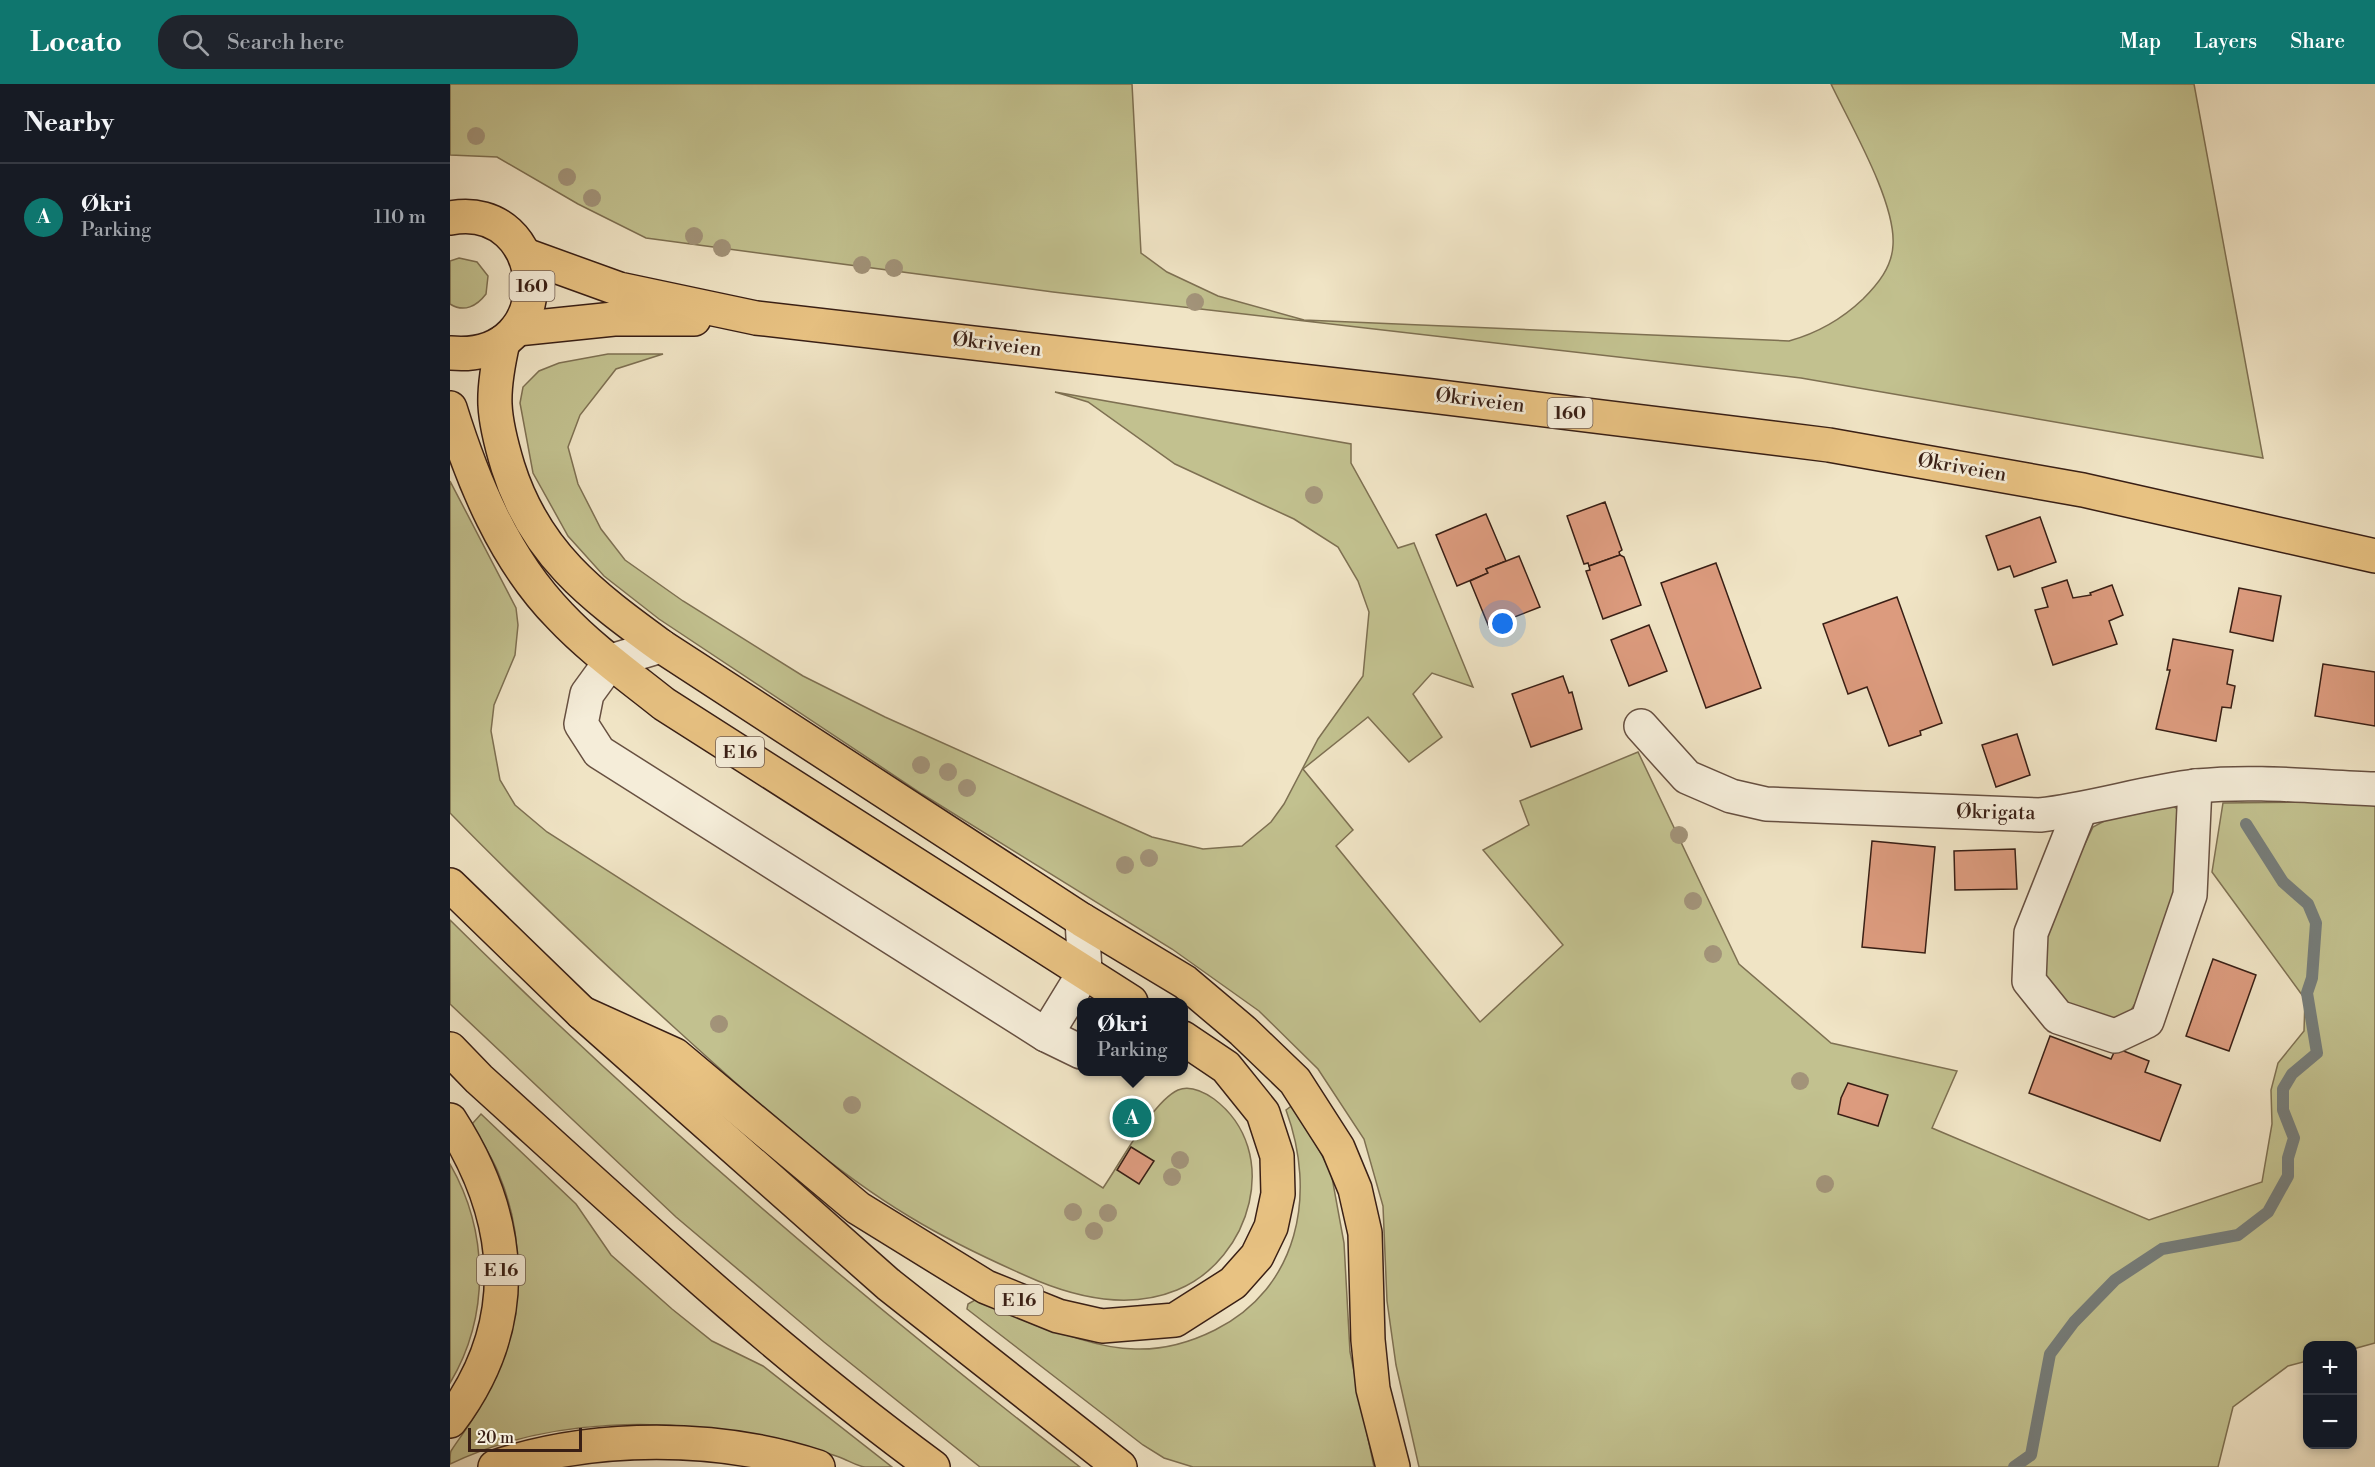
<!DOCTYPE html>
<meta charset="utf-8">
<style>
body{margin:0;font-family:"Libre Bodoni",serif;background:#20242c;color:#f1f3f6}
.controls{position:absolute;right:18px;bottom:18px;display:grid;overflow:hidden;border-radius:12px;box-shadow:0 3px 9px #0003}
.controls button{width:54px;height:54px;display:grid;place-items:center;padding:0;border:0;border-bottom:2px solid #363941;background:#171b24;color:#f1f3f6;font:30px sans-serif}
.scale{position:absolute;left:18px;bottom:15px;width:114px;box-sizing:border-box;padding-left:6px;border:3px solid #391f15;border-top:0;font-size:16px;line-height:21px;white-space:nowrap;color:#391f15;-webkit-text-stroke:4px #f5edd9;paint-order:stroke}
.you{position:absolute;left:1053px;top:540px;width:21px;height:21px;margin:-15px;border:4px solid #fff;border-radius:50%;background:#1a73e8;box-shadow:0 0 0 9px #1a73e833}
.badge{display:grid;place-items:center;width:39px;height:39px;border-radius:50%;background:#0f766e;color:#fff;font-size:20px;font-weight:700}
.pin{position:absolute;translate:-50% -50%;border:3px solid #fff;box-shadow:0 2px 6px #0006}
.popup{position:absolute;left:627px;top:914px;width:111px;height:78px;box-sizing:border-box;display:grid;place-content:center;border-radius:12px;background:#171b24;filter:drop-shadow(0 2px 4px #0005);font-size:20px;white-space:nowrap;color:#9ea1a6}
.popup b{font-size:22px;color:#f1f3f6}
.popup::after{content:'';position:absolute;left:50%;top:100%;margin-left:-12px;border:12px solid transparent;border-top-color:#171b24}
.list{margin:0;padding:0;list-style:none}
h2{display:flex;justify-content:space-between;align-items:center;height:78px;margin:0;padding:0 24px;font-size:26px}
h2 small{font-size:20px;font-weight:400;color:#9ea1a6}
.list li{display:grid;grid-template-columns:39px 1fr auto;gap:18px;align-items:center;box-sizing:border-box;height:108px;padding:0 24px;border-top:2px solid #363941}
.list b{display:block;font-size:22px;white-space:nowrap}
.list p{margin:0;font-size:20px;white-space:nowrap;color:#9ea1a6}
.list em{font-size:20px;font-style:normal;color:#9ea1a6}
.icon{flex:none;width:33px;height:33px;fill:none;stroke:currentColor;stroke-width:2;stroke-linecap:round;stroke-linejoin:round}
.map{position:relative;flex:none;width:1925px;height:1383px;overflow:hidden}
header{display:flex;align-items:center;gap:36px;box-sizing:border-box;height:84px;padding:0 30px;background:#0f766e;color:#fff}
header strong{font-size:28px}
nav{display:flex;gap:33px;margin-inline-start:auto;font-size:21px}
.search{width:420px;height:54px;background:#20242c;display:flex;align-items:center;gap:15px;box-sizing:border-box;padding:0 21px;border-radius:24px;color:#9ea1a6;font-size:22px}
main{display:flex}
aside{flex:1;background:#171b24}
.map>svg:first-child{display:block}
</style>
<header>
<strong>Locato</strong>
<div class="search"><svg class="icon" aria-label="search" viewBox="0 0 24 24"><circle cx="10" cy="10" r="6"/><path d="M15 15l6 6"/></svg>Search here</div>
<nav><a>Map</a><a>Layers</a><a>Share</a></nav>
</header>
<main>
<aside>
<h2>Nearby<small></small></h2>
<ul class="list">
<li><span class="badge">A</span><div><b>Økri</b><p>Parking</p></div><em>110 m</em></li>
</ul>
</aside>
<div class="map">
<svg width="1925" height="1383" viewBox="0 0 1925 1383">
<rect width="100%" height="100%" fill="#f0e4c5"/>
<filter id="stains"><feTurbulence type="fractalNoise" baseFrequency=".00333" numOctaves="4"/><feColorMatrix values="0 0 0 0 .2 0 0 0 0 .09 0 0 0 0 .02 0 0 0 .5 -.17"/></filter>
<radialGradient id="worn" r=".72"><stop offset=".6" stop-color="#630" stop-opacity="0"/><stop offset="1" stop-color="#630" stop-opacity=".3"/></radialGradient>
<g fill="#c2c18f" stroke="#7e7052" stroke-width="1.5">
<path d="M0 0H682L691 169 717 188 768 212 854 236 1339 257C1368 249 1391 236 1413 215 1428 200 1442 183 1443 161 1446 118 1400 40 1381 0H1744L1813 374 1351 294 603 208 196 154 128 120 47 73 0 71Z"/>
<path d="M9 174 27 178 38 192 36 210C27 222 14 229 0 220V177Z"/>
<polygon points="158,270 213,270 166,285 130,331 118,363 128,400 151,445 175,476 233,517 353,592 435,633 702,753 753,765 792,762 821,738 834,720 868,655 913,592 919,528 908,497 888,463 844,435 725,380 638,318 605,308 901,360 901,379 948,464 964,459 1023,603 982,589 963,610 992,653 959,678 918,633 853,685 903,746 886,762 1030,938 1113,861 1033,766 1079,741 1070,717 1188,668 1289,880 1381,959 1507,987 1482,1044 1699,1136 1812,1098 1822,1040 1821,1006 1828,979 1854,947 1855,915 1762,788 1773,719 1925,717 1925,1259 1903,1265 1902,1262 1858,1262 1857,1277 1838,1282 1783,1323 1768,1383 969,1383 946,1281 937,1217 933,1122 914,1055 868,985 809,927 722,865 472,710 209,535 154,492 118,452 83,389 70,319 73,303 89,287 109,279"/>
<path d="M0 397 66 524 68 541 65 571 44 621 41 647 50 696 65 721 97 748 653 1104C670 1080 702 1018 728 1006 740 1001 754 1008 764 1015 833 1067 801 1176 727 1206 681 1225 632 1215 588 1197 544 1178 501 1158 460 1133 374 1081 300 1012 226 945 149 875 73 804 0 729Z"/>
<polygon points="1717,717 1732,729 1730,784 1701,894 1673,939 1608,920 1590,897 1590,854 1643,743 1673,727"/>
<path d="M0 836C197 1031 410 1214 630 1383H530L374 1258 226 1133 0 920Z"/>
<path d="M844 1020 881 1088 894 1159 900 1268 924 1383H743L714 1374 693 1361 517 1225 518 1220 525 1216C579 1231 628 1264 685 1265 712 1266 741 1258 765 1246 849 1204 867 1110 836 1026Z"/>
<path d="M31 1030 126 1120 161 1171 222 1225 262 1257 313 1282 442 1383C433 1383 423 1383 415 1383 406 1382 398 1376 389 1373 368 1366 345 1361 323 1356 218 1332 98 1333 0 1380 0 1376 0 1369 1 1367 12 1350 24 1336 33 1317 68 1241 82 1168 48 1088 41 1072 31 1056 22 1040Z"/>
<path d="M0 1080C39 1148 40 1232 0 1299Z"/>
</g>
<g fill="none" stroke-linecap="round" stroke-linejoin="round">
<polyline stroke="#767d7a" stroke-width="12" points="1564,1383 1581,1371 1600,1270 1624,1238 1665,1196 1712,1165 1788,1151 1818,1128 1838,1092 1838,1074 1844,1054 1833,1026 1833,1005 1842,990 1867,969 1857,909 1862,894 1866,839 1858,820 1833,798 1796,740"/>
</g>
<g fill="#dc9b7e" stroke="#391f15" stroke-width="1.5">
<polygon points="1155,418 1172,466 1169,468 1170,471 1139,482 1138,479 1134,480 1117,432"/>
<polygon points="1036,430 1056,477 1036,485 1038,489 1007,502 986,451"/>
<polygon points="1590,433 1606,478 1564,493 1560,482 1548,486 1536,452"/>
<polygon points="1170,471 1174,473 1191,521 1153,535 1136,487 1140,486 1139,482"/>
<polygon points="1069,472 1090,523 1039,543 1020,497 1038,489 1036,485"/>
<polygon points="1266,479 1311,604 1256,624 1211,499"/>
<polygon points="1617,496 1623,514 1641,511 1640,509 1662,501 1673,531 1659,537 1667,560 1603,581 1585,526 1598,523 1592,504"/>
<polygon points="1789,504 1831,512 1823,557 1780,548"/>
<polygon points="1447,513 1492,639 1470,647 1471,651 1439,662 1417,603 1398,610 1373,540"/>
<polygon points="1199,541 1217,587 1179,602 1161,556"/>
<polygon points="1723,555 1783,566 1777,600 1785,602 1781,624 1772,623 1766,657 1706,645 1720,586 1717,586"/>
<polygon points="1873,580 1925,588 1925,642 1865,632"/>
<polygon points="1113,592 1119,609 1122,608 1132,645 1081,663 1062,610"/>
<polygon points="1567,650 1580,691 1546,703 1532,661"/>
<polygon points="1422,757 1485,763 1475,869 1412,863"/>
<polygon points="1565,765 1567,805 1505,806 1504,767"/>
<polygon points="1763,875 1806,891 1779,967 1736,952"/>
<polygon points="1600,952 1661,975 1666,964 1699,977 1695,988 1731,1001 1710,1057 1579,1009"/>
<polygon points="1398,999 1438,1011 1428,1042 1388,1030 1391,1014"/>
<polygon points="681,1063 704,1077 689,1100 667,1086"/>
</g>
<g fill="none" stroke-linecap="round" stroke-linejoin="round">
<defs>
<g id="minor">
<polyline points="211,562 161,577 137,610 131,640 149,668 596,951 631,968"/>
<path d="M1191 642 1237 693 1281 712 1316 720 1590 731C1643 725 1695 708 1747 702 1805 696 1867 703 1925 705"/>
<polyline points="1630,726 1581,849 1579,897 1608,933 1665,952 1697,937 1740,811 1745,702"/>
<polyline points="596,951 635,887 632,836"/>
</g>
<g id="major">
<path d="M0 134C100 115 114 280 0 269"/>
<polyline points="75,171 169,205 306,234 982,312 1379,361 1633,406 1925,472"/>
<polyline points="67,245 164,235 244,235"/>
</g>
<g id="highway">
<path d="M53 258C41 311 42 330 58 383 85 469 141 511 211 562L632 836 735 898 793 947 845 997 888 1064 905 1105 915 1149 918 1256 923 1305 943 1383"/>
<path d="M0 324C23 398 55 476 110 532 141 565 179 592 214 620L681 918"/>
<polyline points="0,801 132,929 438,1200 670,1383"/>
<polyline points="132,929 225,971 408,1124 536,1203 608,1232 652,1242 725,1236 783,1199 807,1172 821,1143 828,1110 827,1072 813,1029 776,983 733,954"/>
<path d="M0 965 29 995C177 1129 322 1265 483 1383"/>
<path d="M0 1036C63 1134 74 1239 0 1337"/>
<path d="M45 1383C145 1350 268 1350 368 1383"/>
</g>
</defs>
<use href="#minor" stroke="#675041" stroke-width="36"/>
<use href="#major" stroke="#391f15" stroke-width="36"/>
<use href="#highway" stroke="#391f15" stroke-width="36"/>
<use href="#minor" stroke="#f5edd9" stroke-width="33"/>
<use href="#major" stroke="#e8c282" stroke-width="33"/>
<use href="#highway" stroke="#e8c282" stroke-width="33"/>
</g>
<g fill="#a29379">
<circle cx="26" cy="52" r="9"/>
<circle cx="117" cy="93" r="9"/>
<circle cx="142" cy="114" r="9"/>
<circle cx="244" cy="152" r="9"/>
<circle cx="272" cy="164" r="9"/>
<circle cx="412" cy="181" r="9"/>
<circle cx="444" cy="184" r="9"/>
<circle cx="745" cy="218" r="9"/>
<circle cx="864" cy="411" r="9"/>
<circle cx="471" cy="681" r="9"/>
<circle cx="498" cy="688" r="9"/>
<circle cx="517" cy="704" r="9"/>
<circle cx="1229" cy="751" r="9"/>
<circle cx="699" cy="774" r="9"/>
<circle cx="675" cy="781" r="9"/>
<circle cx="1243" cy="817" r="9"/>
<circle cx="1263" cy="870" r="9"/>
<circle cx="269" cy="940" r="9"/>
<circle cx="1350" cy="997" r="9"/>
<circle cx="402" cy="1021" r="9"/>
<circle cx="730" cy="1076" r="9"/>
<circle cx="722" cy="1093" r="9"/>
<circle cx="1375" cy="1100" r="9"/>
<circle cx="623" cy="1128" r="9"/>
<circle cx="658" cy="1129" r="9"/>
<circle cx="644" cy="1147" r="9"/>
</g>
<g text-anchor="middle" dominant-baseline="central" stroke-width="5" stroke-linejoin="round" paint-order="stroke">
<g fill="#f5edd9" stroke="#715d50" stroke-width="1.5">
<rect x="59.5" y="187" width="45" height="30" rx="4.5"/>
<rect x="1097.5" y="314" width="45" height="30" rx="4.5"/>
<rect x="266" y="653" width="48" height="30" rx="4.5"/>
<rect x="27" y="1171" width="48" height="30" rx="4.5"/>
<rect x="545" y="1201" width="48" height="30" rx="4.5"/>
</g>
<g font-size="18" font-weight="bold" fill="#391f15">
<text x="82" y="202">160</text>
<text x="1120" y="329">160</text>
<text x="290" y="668">E 16</text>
<text x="51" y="1186">E 16</text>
<text x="569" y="1216">E 16</text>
</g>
<g font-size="20" fill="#391f15" stroke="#f5edd9">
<text transform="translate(547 261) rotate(7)">Økriveien</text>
<text transform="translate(1030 317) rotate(7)">Økriveien</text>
<text transform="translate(1512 384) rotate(10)">Økriveien</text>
<text transform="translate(1546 729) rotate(1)">Økrigata</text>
</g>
</g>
<rect width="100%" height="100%" filter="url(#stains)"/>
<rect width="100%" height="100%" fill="url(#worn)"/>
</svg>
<div class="controls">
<button>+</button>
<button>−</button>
</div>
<div class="scale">20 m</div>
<div class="you"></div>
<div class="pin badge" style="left:682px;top:1034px">A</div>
<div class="popup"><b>Økri</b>Parking</div>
</div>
</main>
